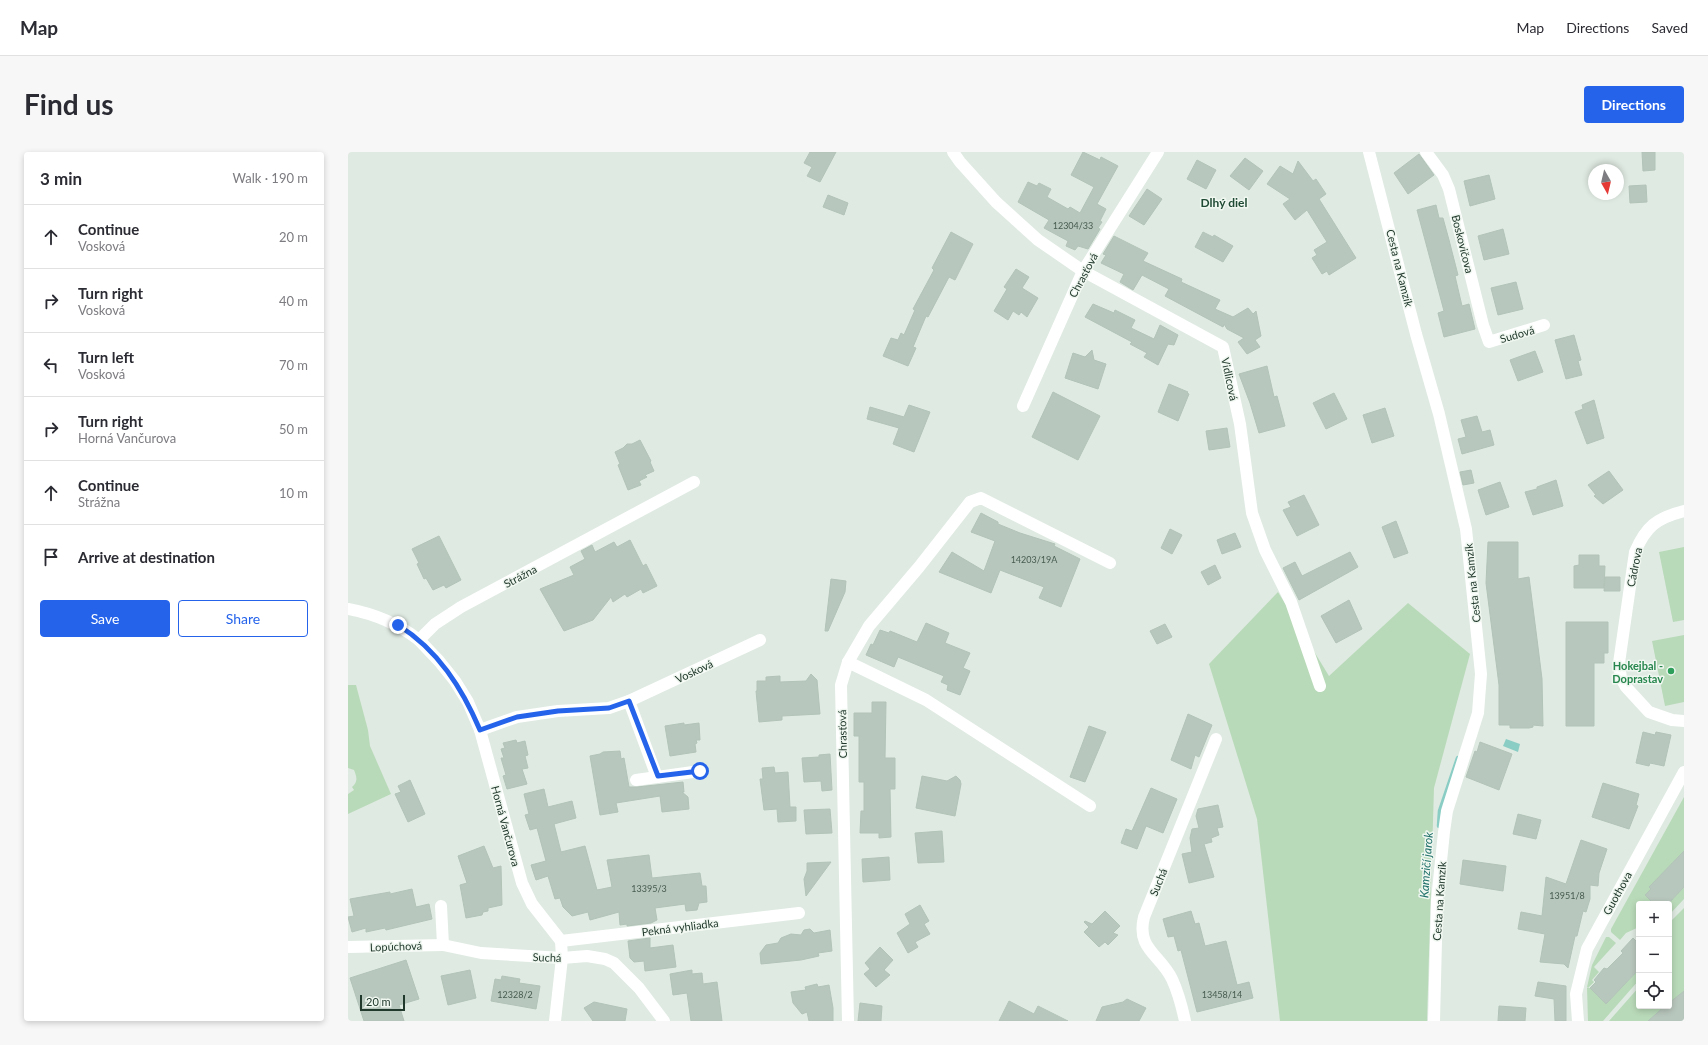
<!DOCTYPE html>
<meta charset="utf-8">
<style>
body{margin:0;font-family:Lato,sans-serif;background:#f7f7f7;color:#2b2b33}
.controls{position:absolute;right:12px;bottom:12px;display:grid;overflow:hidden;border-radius:4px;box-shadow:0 2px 6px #0003}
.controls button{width:36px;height:36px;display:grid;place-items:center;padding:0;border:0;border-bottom:1px solid #e1e1e2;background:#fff;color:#2b2b33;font:20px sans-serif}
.compass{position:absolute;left:1240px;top:12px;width:36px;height:36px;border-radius:50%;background:#fff;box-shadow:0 2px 6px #0003;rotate:172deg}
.scale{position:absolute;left:12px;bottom:10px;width:45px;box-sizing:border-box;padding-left:4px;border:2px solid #21392c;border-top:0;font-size:11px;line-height:14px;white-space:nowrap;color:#21392c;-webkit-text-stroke:3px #f0f7f1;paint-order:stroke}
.stop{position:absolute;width:12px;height:12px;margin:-9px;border:3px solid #2563eb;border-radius:50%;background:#fff}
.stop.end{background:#2563eb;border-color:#fff;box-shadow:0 1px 4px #0008}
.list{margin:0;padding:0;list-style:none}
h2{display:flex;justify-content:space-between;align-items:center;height:52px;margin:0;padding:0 16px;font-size:17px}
h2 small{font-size:13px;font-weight:400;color:#7c7c81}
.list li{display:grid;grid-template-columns:26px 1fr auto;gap:12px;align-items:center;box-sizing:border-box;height:64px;padding:0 16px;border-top:1px solid #e1e1e2}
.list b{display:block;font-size:15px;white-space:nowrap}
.list p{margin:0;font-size:13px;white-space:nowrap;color:#7c7c81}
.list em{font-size:13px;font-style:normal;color:#7c7c81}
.actions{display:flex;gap:8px;padding:12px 16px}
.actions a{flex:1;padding:9px 0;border:1px solid #2563eb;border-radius:4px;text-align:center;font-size:14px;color:#2563eb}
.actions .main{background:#2563eb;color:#fff}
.icon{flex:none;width:22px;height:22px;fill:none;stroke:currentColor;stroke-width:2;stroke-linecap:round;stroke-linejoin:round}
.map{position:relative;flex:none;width:1336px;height:869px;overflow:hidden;border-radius:4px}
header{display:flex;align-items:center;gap:24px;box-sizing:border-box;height:56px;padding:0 20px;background:#fff;border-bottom:1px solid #e1e1e2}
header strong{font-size:19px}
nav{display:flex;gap:22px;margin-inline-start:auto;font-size:14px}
.intro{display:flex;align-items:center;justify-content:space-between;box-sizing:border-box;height:96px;padding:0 24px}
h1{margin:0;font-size:28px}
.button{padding:10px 18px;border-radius:4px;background:#2563eb;color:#fff;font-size:14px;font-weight:700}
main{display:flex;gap:24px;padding:0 24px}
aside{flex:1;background:#fff;border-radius:4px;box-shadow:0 2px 6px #0003}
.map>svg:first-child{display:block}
</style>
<header>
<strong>Map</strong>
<nav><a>Map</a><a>Directions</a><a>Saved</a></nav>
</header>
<div class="intro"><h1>Find us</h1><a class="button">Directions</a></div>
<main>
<aside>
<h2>3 min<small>Walk · 190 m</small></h2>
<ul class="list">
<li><svg class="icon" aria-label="ahead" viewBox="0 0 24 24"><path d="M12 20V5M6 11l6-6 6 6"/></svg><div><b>Continue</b><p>Vosková</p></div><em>20 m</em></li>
<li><svg class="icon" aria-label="right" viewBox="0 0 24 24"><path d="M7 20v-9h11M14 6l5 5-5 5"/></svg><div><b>Turn right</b><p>Vosková</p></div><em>40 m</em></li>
<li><svg class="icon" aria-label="left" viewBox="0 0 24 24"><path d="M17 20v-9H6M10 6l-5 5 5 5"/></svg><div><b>Turn left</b><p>Vosková</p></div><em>70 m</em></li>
<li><svg class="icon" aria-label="right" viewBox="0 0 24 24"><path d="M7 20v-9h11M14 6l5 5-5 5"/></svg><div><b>Turn right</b><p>Horná Vančurova</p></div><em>50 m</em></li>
<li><svg class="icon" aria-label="ahead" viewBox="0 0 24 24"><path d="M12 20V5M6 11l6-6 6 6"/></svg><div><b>Continue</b><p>Strážna</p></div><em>10 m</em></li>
<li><svg class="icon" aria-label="arrive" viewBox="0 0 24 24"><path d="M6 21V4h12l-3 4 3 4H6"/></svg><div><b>Arrive at destination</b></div></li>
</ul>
<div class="actions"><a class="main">Save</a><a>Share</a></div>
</aside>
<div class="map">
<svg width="1336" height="869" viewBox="0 0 1336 869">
<rect width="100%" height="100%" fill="#dfeae2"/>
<g fill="#b9dab9">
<polygon points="1336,395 1336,468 1325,470 1311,400"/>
<polygon points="930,440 981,524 1060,451 1122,502 1086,636 1079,869 932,869 909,667 861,512"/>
<polygon points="1336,483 1336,550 1317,554 1304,489"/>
<path d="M0 533H8L20 578 22 594 43 642 0 662V642L6 638 4 635C10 630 9 625 6 618L0 616Z"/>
<polygon points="1336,645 1336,747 1321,763 1321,752 1291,752 1291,775 1278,781 1272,788 1263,780 1263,777"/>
<polygon points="1336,756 1336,840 1321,852 1321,771"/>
<polygon points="1258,785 1261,785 1268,791 1246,815 1251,820 1244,828 1246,830 1240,836 1239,835 1244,813"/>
<polygon points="1291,817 1291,828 1255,869 1240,869 1239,836 1242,836 1258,851"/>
<polygon points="1291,835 1291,854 1318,854 1301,869 1261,869"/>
</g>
<polygon fill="#8acdc5" points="1158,587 1172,592 1170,600 1155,594"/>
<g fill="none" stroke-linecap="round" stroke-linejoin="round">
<polyline stroke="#8acdc5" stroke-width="4.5" points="1091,674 1092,659 1110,606"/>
</g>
<g fill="#b8c7bd" stroke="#b2c3b8">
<polygon points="462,0 488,0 472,30 459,24 464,15 456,11"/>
<polygon points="735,0 752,8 753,5 770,14 749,52 758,57 752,69 754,70 750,76 752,77 740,97 730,94 727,98 718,94 720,89 696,76 701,68 670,50 680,30 689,34 691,31 703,37 699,45 720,57 722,55 732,61 746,35 723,23"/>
<polygon points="1294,0 1307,0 1307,18 1295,19"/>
<polygon points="1071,2 1086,23 1060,42 1046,21"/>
<polygon points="897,6 915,19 901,38 882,24"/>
<polygon points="849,8 868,18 858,37 839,27"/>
<polygon points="950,9 965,29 968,27 978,42 971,47 1008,106 981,123 979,119 974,122 964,106 969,103 966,98 979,90 959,58 947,68 935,52 942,47 919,32 932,14 945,22"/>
<polygon points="1141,23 1147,47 1122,54 1116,29"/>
<polygon points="1298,33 1299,50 1282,51 1281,34"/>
<polygon points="799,37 814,47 796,73 781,64"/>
<polygon points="480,43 500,51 496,63 475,55"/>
<polygon points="1088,53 1091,66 1095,66 1101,88 1110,123 1107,124 1114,154 1121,152 1127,177 1096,185 1090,161 1096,159 1069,58"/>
<polygon points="1155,77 1161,102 1136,108 1130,84"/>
<polygon points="603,80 625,92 607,128 601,125 580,165 578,164 565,195 568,196 560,214 535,204 543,186 550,188 553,181 556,183 567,158 565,157 586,118 584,116"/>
<polygon points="855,80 865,85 866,83 885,94 875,110 847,95"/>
<polygon points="766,84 800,101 795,109 834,127 833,130 872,148 867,157 885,165 900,156 905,162 908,159 913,184 907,188 912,195 899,202 890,190 896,186 879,177 876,172 875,175 817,144 821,137 794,123 785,138 772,130 776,122 753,111 758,103 755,102"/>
<polygon points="668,117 681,125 674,136 690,146 679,165 673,160 671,163 665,159 660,168 646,159 659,137 656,135"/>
<polygon points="1168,130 1175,157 1150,163 1143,136"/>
<polygon points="745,152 766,161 767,158 787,168 783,176 806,187 812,173 830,183 826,193 820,192 810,213 796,205 799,201 782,192 784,190 737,165"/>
<polygon points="1226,183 1233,208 1230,209 1234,223 1218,227 1207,188"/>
<polygon points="744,198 746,208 758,212 750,237 717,226 725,201 737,205"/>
<polygon points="1187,199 1195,220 1170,229 1162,208"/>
<polygon points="919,214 926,245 929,244 937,274 911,281 902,251 891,222"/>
<polygon points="821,232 840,240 839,241 841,242 830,269 810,260"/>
<polygon points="705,240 752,264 730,308 684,285"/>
<polygon points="986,241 999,267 978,277 965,251"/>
<polygon points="1246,248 1256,286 1239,292 1227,260 1235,257 1234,253"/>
<polygon points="561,253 582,260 566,300 545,292 551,276 519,267 522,255 556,265"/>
<polygon points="1037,256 1046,284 1024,291 1015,263"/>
<polygon points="1129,264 1134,280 1142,278 1146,293 1114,302 1110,287 1118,285 1113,268"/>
<polygon points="879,276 882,295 861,298 858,279"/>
<polygon points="292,288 303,309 302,310 306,319 297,323 299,325 291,329 293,333 280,338 270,313 272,312 267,300 275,296 279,292 284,292"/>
<polygon points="1123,318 1126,331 1115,333 1112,320"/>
<polygon points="1261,319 1275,338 1255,352 1246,344 1248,343 1240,333"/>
<polygon points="1208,328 1215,354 1185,363 1177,340 1189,337 1189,335"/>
<polygon points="1152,330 1161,355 1138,363 1130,338"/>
<polygon points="956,343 971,373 949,384 935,358 943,355 940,350"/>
<polygon points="633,361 650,370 650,372 672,381 707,392 706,394 732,407 713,455 691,446 696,435 652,418 643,441 591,420 604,400 636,419 647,389 623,380"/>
<polygon points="1048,369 1060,401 1046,406 1034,375"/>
<polygon points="822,377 834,383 824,402 813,396"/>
<polygon points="887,381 893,395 874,402 869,388"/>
<polygon points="91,384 113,428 98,436 96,433 85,438 78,426 76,427 69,412 71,411 64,397"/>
<polygon points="282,388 295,414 298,412 309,434 295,441 293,437 279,445 277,442 265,450 263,445 245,468 216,479 192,437 226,423 222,415 237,407 233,399 244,393 247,400 266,390 269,395"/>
<polygon points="1140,390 1170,390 1170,427 1181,425 1189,487 1194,527 1195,574 1185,573 1185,575 1181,576 1162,576 1162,573 1151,573 1151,533 1138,431"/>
<polygon points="1002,400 1010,415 951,448 935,416 947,410 954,424"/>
<polygon points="1231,403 1251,403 1251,414 1257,414 1256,436 1226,436 1226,414 1231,413"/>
<polygon points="867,413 873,426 860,433 853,420"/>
<polygon points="1257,425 1272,425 1272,439 1256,439"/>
<polygon points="483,427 498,429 497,440 480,479 477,479"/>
<polygon points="1001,448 1014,477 988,491 973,464"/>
<polygon points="1218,470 1260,470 1260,501 1256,501 1256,511 1246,511 1246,574 1218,574"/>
<polygon points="578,471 601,481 597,491 622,501 615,516 622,519 612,543 599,538 600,533 593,530 596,524 550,505 546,515 518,503 523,492 525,493 532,478 541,481 542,479 569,490"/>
<polygon points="817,472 824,485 809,492 802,479"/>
<polygon points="463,522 469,528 472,562 434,564 434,568 411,570 408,539 409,539 409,529 418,529 418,525 432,524 432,530 458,529"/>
<polygon points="524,550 538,550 537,606 547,606 547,637 542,637 543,685 531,686 531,681 512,681 513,659 516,659 516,630 511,630 511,584 506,584 506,561 524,561"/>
<polygon points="840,562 864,573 851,605 847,603 843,617 823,608"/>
<polygon points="336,571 336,573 351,571 352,588 348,588 349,591 347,592 348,600 322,604 317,574"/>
<polygon points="741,574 758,580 737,630 722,625"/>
<polygon points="1295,580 1307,583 1308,580 1323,583 1316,614 1302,611 1301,614 1288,611"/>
<polygon points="168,588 169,591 177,589 180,603 177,604 180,616 174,617 179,632 159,637 155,624 158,623 153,606 156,606 153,597 157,596 155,591"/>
<polygon points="1132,590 1164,602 1151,638 1118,625 1127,599 1129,600"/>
<polygon points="272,599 273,607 276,606 281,635 289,635 335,630 336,640 334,640 340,645 341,657 314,660 312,644 268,651 270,660 252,663 242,604 252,602 255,600"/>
<polygon points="482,602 484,638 474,639 473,629 456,630 454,606 471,605 471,603"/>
<polygon points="426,615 427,621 440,620 442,655 448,655 448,669 430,670 429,657 416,658 412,627 415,627 414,616"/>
<polygon points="574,624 599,629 608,624 612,628 613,632 607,664 568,656"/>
<polygon points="62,628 77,662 60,670 47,642 53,640 50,634"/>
<polygon points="1255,631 1291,642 1288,653 1290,654 1281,677 1244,665"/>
<polygon points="803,636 829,647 815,681 798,674 789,697 773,691 778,677 784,679"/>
<polygon points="196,637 200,655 224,649 228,666 206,672 213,700 237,694 249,738 264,735 259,708 301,703 304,726 352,721 354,734 358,734 359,750 351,751 349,758 338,759 337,752 307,756 309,768 303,771 279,774 279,772 272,773 271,760 242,768 240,760 224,764 215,755 212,746 207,747 200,724 188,728 183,713 198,709 189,676 182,678 177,663 181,662 176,642"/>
<polygon points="870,653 875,675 869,676 871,683 863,686 864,690 856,692 866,725 841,731 834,702 844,700 842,686 844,677 851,676 848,664 850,657"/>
<polygon points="482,657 484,681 458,682 456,658"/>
<polygon points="1170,662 1193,668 1188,687 1165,682"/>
<polygon points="594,679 596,710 570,711 567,681"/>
<polygon points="1233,688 1259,697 1251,721 1250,734 1242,733 1242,747 1238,760 1235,759 1229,784 1227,784 1220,816 1216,812 1192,810 1197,782 1170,777 1173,760 1194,764 1198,725 1218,732"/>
<polygon points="136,694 145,716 153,714 154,753 140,756 140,759 135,760 134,763 118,766 112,733 119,731 110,704"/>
<polygon points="1336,699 1336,735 1320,752 1306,752 1297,743 1303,737 1301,735"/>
<polygon points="541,705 542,728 515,730 514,707"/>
<polygon points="1115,708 1158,714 1155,739 1112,732"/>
<polygon points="483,710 458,744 456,727 459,719 459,711"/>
<polygon points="64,737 68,755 81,752 84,767 38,778 37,776 18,780 18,776 4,780 0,765 6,764 2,747 42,740 42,742"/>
<polygon points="572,753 581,769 576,772 582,782 567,790 570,795 560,801 549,781 562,772 557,762"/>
<polygon points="757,759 772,774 765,781 770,783 760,793 757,790 751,795 736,780 741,775 736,770 737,769 744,772"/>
<polygon points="843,759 847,772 851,771 857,794 878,789 889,833 901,830 905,846 849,860 833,798 830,799 826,784 820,785 815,767"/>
<polygon points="462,777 466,781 482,778 484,799 470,801 471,804 453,808 413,812 412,801 418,793 430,791 433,786 443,782 453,783 456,778"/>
<polygon points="302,786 302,796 325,793 328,815 297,819 296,809 286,810 282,806 280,789"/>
<polygon points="1285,786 1291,792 1291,817 1258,852 1242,836 1248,830 1246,828 1256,816 1259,817 1275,801 1273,799"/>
<polygon points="532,795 545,808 536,818 542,823 528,835 516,822 522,817 517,811"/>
<polygon points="58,808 71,847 51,853 56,869 16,869 2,826"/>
<polygon points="122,818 128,846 100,853 93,824"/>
<polygon points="344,818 344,822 354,821 355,832 369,830 374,869 343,869 339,841 325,843 322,822"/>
<polygon points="154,824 172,827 171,831 192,834 188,857 143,849 147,827 153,828"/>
<polygon points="1190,830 1218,834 1218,869 1207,869 1206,847 1187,844"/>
<polygon points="469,832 470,835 481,833 485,856 485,869 461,869 459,860 454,862 445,851 443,840 458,838 457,835"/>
<polygon points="1336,839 1336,869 1300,869 1317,854 1321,854 1321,851"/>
<polygon points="779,847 798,856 791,869 748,869 754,855 775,850"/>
<polygon points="661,849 686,862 690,854 720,869 651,869"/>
<polygon points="246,850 279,857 277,869 245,869 236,856"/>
<polygon points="512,851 534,854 533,869 510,869"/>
<polygon points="1151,854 1178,856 1177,869 1150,869"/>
</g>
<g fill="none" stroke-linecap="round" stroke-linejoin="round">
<g stroke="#fff" stroke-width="12">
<polyline points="605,0 612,10 648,50 690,88 735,119 875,195 892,272 904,361 917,398 943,450 972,534"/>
<polyline points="1021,0 1068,182 1091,262 1118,377 1133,522 1130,561 1099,659 1096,680 1089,748 1086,869"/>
<polyline points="1078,0 1095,23 1101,37 1135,173 1141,190 1196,173"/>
<polyline points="675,254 735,119 810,0"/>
<path d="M1336 359C1309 366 1298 374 1287 400L1271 511 1273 526 1278 535 1301 560 1324 568 1336 569"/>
<path d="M0 457C27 462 49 471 71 488L87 472 113 455 346 330"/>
<polyline points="71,488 91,509 107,529 120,550 132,578 174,731 184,752 213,789 214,806 207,869"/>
<polyline points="500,510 578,548 742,654"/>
<polyline points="281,549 309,625"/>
<polyline points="132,578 169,565 210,559 261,556 281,549 412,488"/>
<polyline points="288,628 352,619"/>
<polyline points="93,754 95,793 133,801 214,806 239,804 257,807 266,811 291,836 316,869"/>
<polyline points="213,789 451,761"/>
<polyline points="0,795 95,793"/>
<polyline points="500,869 493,533 500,510 521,474 571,415 622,350 633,346 762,411"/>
<path d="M837 869C834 855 830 840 824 827 812 802 788 797 796 765L868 587"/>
<polyline points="1230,869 1228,842 1239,797 1336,620"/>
</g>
</g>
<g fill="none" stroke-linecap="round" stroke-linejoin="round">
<path stroke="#2563eb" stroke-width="5" d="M50 473C90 498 114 536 132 578L169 565 210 559 261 556 281 549 310 624 352 619"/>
</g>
<circle fill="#2e9e5b" stroke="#f0f7f1" stroke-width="1.5" cx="1323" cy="519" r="4"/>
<g text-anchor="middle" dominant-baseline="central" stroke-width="3" stroke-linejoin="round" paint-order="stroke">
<g font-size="9" fill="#475c50">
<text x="725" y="73">12304/33</text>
<text x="686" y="407">14203/19A</text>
<text x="301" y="736">13395/3</text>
<text x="1219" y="743">13951/8</text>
<text x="167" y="842">12328/2</text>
<text x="874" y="842">13458/14</text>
</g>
<g font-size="11" fill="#21392c" stroke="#f0f7f1">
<text transform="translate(1115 92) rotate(76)">Boskovičova</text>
<text transform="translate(1052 116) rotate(76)">Cesta na Kamzík</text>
<text transform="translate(735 123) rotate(-62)">Chrasťová</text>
<text transform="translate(1169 182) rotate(-16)">Sudová</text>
<text transform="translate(882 227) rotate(78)">Vidlicová</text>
<text transform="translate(1286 415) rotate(-79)">Cádrova</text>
<text transform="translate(172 424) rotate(-28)">Strážna</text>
<text transform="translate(1124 431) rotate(-96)">Cesta na Kamzík</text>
<text transform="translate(346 519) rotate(-25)">Vosková</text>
<text transform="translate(494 582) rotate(-91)">Chrasťová</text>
<text transform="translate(158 674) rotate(75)">Horná Vančurova</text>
<text transform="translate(810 730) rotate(-68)">Suchá</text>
<text transform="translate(1269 741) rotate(-61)">Guothova</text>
<text transform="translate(1091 749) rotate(-86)">Cesta na Kamzík</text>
<text transform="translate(332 775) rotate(-7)">Pekná vyhliadka</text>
<text transform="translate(48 794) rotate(-2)">Lopúchová</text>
<text transform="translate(199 805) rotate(2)">Suchá</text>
</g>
<g font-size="11" font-weight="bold" fill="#27864d" stroke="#f0f7f1" text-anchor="end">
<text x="1315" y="513">Hokejbal -<tspan x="1315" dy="13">Doprastav</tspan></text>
</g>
<g font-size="12" font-weight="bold" fill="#1f4a33" stroke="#f0f7f1">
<text x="876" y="50">Dlhý diel</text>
</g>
<g font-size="12" font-style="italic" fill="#1f7169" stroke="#f0f7f1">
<text transform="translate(1078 713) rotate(-86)">Kamzičí jarok</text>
</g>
</g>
</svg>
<div class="controls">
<button>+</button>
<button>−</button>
<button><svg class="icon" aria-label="locate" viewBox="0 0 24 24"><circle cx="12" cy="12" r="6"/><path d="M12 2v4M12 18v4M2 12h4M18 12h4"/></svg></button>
</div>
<svg class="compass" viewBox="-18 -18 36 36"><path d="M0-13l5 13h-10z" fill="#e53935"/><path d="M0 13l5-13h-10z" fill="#7c7c81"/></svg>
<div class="scale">20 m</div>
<div class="stop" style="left:352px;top:619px"></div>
<div class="stop end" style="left:50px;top:473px"></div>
</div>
</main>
